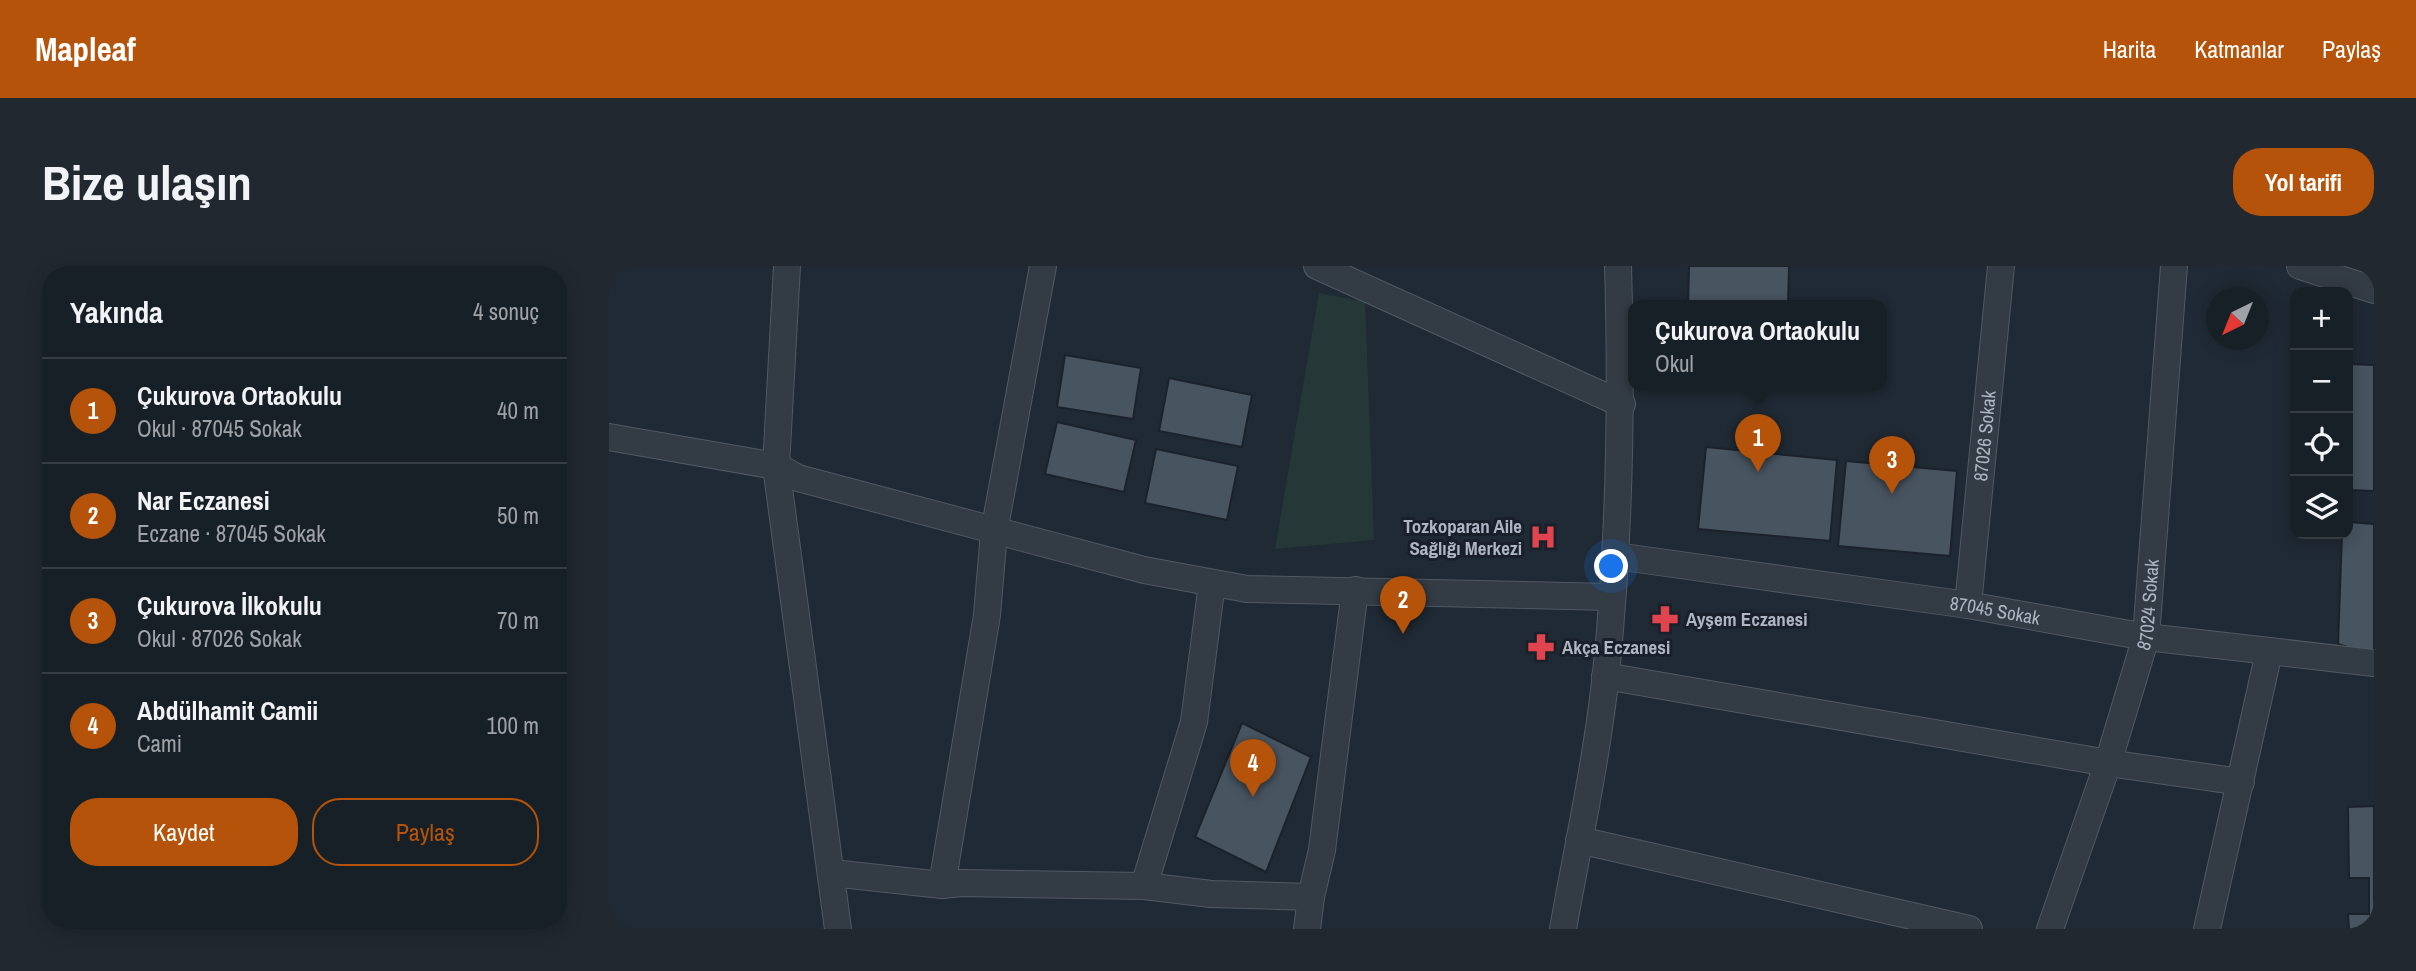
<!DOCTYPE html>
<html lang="tr">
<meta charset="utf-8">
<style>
body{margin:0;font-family:"Archivo Narrow",sans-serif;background:#21282f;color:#f1f3f6}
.controls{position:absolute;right:21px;top:21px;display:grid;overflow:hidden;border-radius:14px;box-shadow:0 4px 18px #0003}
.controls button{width:63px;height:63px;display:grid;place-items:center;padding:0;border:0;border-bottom:2px solid #363e44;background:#182027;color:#f1f3f6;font:35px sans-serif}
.compass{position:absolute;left:1597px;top:21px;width:63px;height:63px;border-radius:50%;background:#182027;box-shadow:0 4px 18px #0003;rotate:223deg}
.you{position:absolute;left:1003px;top:301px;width:24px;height:24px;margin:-18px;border:5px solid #fff;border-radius:50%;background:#1a73e8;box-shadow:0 0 0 10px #1a73e833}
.badge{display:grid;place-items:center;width:46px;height:46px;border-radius:50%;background:#b45309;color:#fff;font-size:23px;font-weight:700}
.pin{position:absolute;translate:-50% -58px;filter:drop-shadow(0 2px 4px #0008)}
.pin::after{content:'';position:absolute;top:37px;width:24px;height:21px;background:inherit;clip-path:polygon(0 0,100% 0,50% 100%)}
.popup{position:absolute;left:1019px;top:34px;width:259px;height:91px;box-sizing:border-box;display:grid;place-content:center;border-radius:14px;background:#182027;filter:drop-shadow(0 2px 5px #0005);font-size:23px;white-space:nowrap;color:#9fa3a7}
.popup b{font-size:26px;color:#f1f3f6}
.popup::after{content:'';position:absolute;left:50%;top:100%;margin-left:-14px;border:14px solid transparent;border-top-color:#182027}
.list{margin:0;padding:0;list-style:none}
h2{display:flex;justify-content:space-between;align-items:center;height:91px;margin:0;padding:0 28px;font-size:30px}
h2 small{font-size:23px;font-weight:400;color:#9fa3a7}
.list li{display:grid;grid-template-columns:46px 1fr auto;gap:21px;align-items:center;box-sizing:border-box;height:105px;padding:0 28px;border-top:2px solid #363e44}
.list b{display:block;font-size:26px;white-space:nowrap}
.list p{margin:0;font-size:23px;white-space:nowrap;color:#9fa3a7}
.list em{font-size:23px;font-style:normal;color:#9fa3a7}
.actions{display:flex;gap:14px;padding:21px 28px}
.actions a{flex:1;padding:16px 0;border:2px solid #b45309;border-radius:28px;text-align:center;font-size:24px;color:#b45309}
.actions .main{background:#b45309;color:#fff}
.icon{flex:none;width:38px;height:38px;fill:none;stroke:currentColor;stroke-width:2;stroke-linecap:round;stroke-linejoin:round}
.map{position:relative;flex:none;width:1765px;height:663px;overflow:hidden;border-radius:28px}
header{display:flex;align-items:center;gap:42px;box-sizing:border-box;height:98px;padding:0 35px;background:#b45309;color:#fff}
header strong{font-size:33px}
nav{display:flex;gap:38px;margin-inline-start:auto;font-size:24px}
.intro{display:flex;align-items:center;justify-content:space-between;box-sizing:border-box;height:168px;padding:0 42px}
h1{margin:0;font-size:49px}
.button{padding:18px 32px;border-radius:28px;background:#b45309;color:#fff;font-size:24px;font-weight:700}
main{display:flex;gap:42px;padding:0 42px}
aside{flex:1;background:#182027;border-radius:28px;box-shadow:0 4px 18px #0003}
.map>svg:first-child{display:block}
</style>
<header>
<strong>Mapleaf</strong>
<nav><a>Harita</a><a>Katmanlar</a><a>Paylaş</a></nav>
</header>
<div class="intro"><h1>Bize ulaşın</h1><a class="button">Yol tarifi</a></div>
<main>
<aside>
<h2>Yakında<small>4 sonuç</small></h2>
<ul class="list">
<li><span class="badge">1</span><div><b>Çukurova Ortaokulu</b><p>Okul · 87045 Sokak</p></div><em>40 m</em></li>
<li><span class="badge">2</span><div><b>Nar Eczanesi</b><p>Eczane · 87045 Sokak</p></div><em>50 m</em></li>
<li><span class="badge">3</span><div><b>Çukurova İlkokulu</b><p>Okul · 87026 Sokak</p></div><em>70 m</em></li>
<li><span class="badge">4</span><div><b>Abdülhamit Camii</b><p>Cami</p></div><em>100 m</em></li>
</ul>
<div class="actions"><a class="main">Kaydet</a><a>Paylaş</a></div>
</aside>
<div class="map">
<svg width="1765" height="663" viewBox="0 0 1765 663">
<rect width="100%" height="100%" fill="#202a34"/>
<polygon fill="#253837" points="710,27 756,36 765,274 666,283"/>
<g fill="#485460" stroke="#1b222b" stroke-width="2">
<polygon points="1080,0 1180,0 1179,40 1079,40"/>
<polygon points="456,89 532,102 524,153 448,141"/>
<polygon points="1741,98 1765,99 1765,225 1739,224"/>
<polygon points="560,112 643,129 633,181 550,165"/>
<polygon points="448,156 527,174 515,226 436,208"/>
<polygon points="1097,181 1228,194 1221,275 1089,263"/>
<polygon points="547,183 629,200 618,254 536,237"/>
<polygon points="1237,195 1348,205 1341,290 1229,280"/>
<polygon points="1739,256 1765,258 1765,385 1754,386 1729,378 1733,268 1739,268"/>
<polygon points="633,457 702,491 657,606 586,571"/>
<polygon points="1765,540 1765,663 1740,663 1739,648 1760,648 1760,612 1740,612 1739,541"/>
</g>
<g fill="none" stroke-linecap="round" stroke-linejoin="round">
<defs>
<g id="street">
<polyline points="178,0 167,200 229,663"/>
<polyline points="708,0 1013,138"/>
<polyline points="1691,0 1765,24"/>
<polyline points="0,171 167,200 189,212 535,304 638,323 1003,331"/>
<path id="s1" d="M1007 290 1359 339 1537 371 1765 397"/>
<path id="s2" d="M1359 339 1392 0"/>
<polyline points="996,410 1499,497 1632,516"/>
<polyline points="970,574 1360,663"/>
<polyline points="223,607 333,619 352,617 535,620 602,628 702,631"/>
<polyline points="333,619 378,349 385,266 434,0"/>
<polyline points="535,620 585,456 603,317"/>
<polyline points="698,663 702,631 713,584 746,324"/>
<path d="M954 663C969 578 988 493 997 407 1011 271 1013 136 1009 0"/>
<path id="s3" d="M1441 663 1499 497 1537 371 1565 0"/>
<polyline points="1598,663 1660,386"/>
</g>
</defs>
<use href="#street" stroke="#515963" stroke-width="28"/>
<use href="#street" stroke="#333b44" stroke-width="26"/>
</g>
<defs>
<symbol id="hospital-bare" viewBox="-9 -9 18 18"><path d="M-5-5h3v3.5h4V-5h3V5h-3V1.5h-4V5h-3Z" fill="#e0444e" stroke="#192029" stroke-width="2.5" paint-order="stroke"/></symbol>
<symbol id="pharmacy-bare" viewBox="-9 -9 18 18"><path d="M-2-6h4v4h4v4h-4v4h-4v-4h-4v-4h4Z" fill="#e0444e" stroke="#192029" stroke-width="2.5" paint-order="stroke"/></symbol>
</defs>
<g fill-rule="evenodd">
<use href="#hospital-bare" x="915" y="252" width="38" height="38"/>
<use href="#pharmacy-bare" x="1037" y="334" width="38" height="38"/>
<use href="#pharmacy-bare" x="913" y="362" width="38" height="38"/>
</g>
<g text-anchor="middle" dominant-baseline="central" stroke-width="6" stroke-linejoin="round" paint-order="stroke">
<g font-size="19" fill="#adb6c2" stroke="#192029">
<text stroke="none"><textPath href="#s2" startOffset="170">87026 Sokak</textPath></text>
<text stroke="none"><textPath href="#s3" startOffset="340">87024 Sokak</textPath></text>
<text stroke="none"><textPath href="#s1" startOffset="383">87045 Sokak</textPath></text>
</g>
<g font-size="19" font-weight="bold" fill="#adb6c2" stroke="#192029" text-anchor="start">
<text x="913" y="260" text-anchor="end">Tozkoparan Aile<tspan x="913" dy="22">Sağlığı Merkezi</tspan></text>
<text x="1077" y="353">Ayşem Eczanesi</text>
<text x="953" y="381">Akça Eczanesi</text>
</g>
</g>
</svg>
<div class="controls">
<button>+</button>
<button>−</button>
<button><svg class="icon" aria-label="locate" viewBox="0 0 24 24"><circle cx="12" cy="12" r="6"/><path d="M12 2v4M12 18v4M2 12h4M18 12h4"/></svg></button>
<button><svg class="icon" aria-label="layers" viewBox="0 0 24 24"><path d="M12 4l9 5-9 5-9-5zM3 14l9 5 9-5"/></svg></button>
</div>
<svg class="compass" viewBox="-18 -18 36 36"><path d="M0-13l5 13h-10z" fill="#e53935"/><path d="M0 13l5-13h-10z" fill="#9fa3a7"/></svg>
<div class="you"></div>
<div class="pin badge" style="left:1149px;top:206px">1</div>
<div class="popup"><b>Çukurova Ortaokulu</b>Okul</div>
<div class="pin badge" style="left:794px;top:368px">2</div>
<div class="pin badge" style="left:1283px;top:228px">3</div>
<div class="pin badge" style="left:644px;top:531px">4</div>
</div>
</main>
